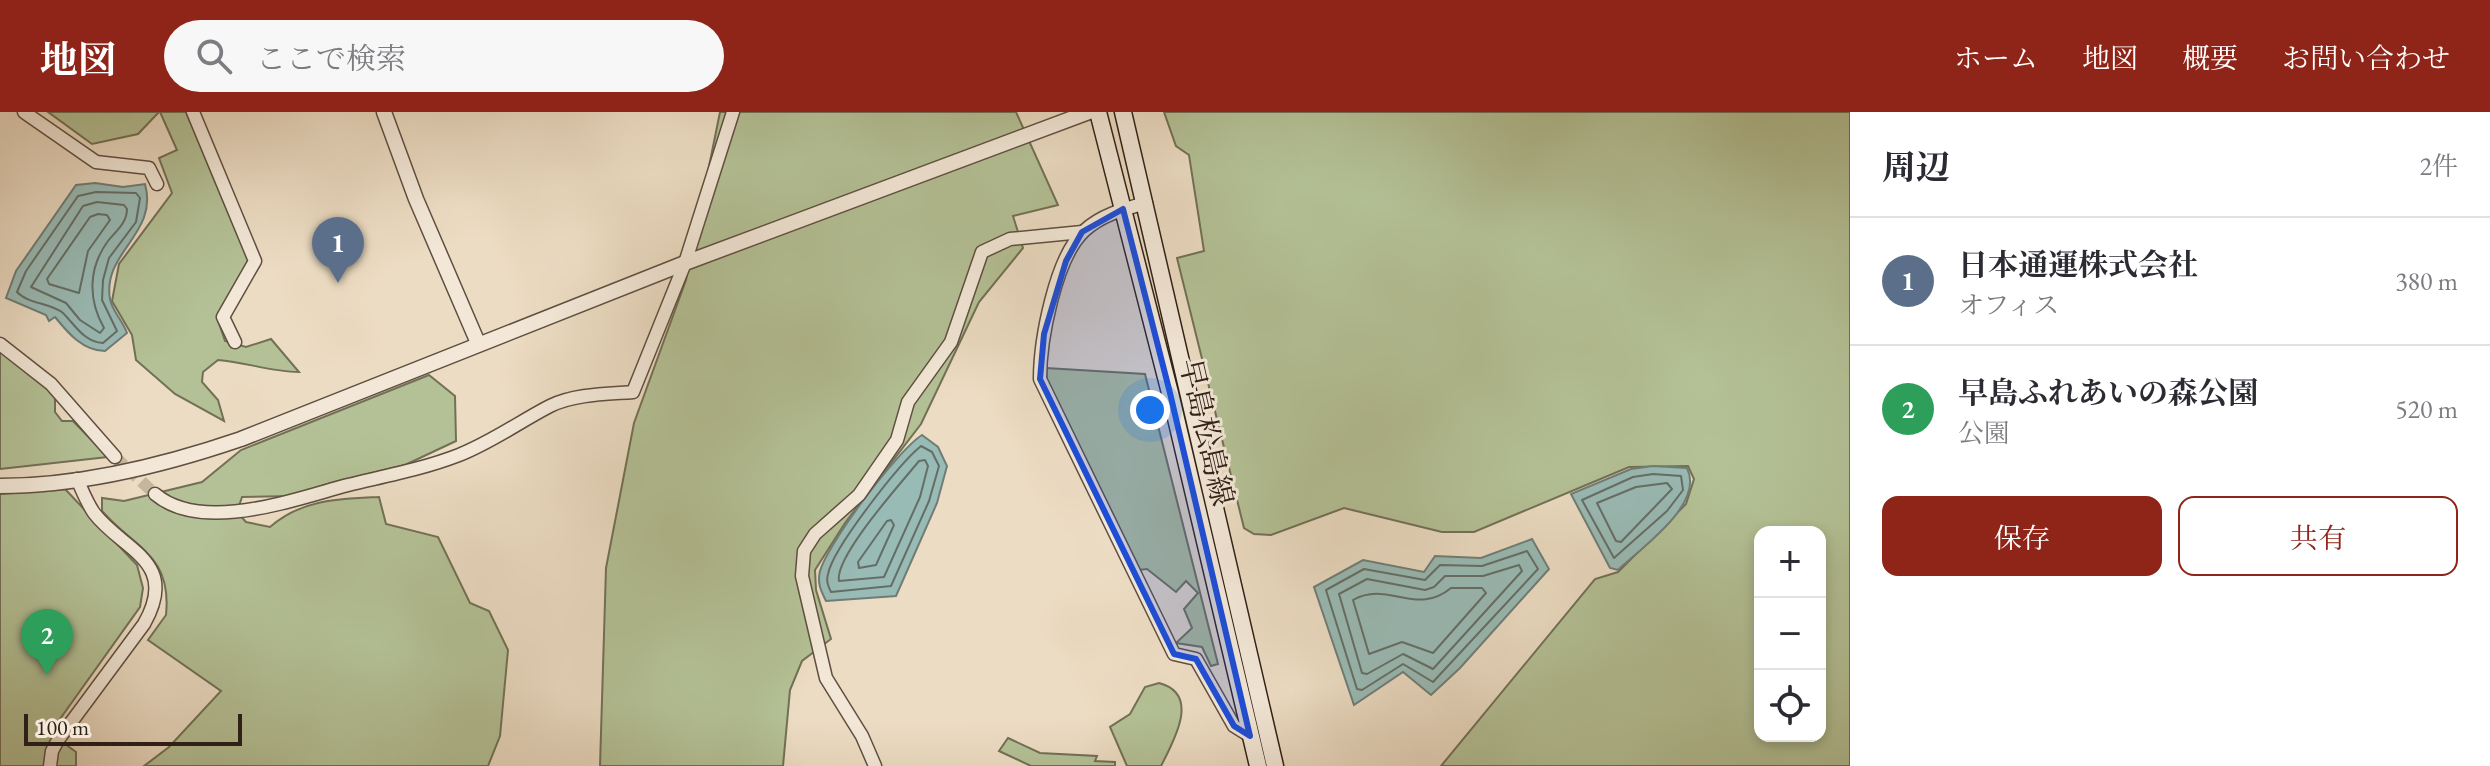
<!DOCTYPE html>
<html lang="ja">
<meta charset="utf-8">
<style>
body{margin:0;font-family:"EB Garamond","Noto Serif JP",serif;background:#f7f7f7;color:#2b2b33}
.controls{position:absolute;right:24px;bottom:24px;display:grid;overflow:hidden;border-radius:16px;box-shadow:0 4px 12px #0003}
.controls button{width:72px;height:72px;display:grid;place-items:center;padding:0;border:0;border-bottom:2px solid #e1e1e2;background:#fff;color:#2b2b33;font:40px sans-serif}
.scale{position:absolute;left:24px;bottom:20px;width:218px;box-sizing:border-box;padding-left:8px;border:4px solid #302016;border-top:0;font-size:22px;line-height:28px;white-space:nowrap;color:#302016;-webkit-text-stroke:6px #f3e8d8;paint-order:stroke}
.you{position:absolute;left:1150px;top:298px;width:28px;height:28px;margin:-20px;border:6px solid #fff;border-radius:50%;background:#1a73e8;box-shadow:0 0 0 12px #1a73e833}
.badge{display:grid;place-items:center;width:52px;height:52px;border-radius:50%;background:#8f2418;color:#fff;font-size:26px;font-weight:700}
.pin{position:absolute;translate:-50% -66px;filter:drop-shadow(0 2px 4px #0008)}
.pin::after{content:'';position:absolute;top:42px;width:28px;height:24px;background:inherit;clip-path:polygon(0 0,100% 0,50% 100%)}
.list{margin:0;padding:0;list-style:none}
h2{display:flex;justify-content:space-between;align-items:center;height:104px;margin:0;padding:0 32px;font-size:34px}
h2 small{font-size:26px;font-weight:400;color:#7c7c81}
.list li{display:grid;grid-template-columns:52px 1fr auto;gap:24px;align-items:center;box-sizing:border-box;height:128px;padding:0 32px;border-top:2px solid #e1e1e2}
.list b{display:block;font-size:30px;white-space:nowrap}
.list p{margin:0;font-size:26px;white-space:nowrap;color:#7c7c81}
.list em{font-size:26px;font-style:normal;color:#7c7c81}
.actions{display:flex;gap:16px;padding:24px 32px}
.actions a{flex:1;padding:18px 0;border:2px solid #8f2418;border-radius:16px;text-align:center;font-size:28px;color:#8f2418}
.actions .main{background:#8f2418;color:#fff}
.icon{flex:none;width:44px;height:44px;fill:none;stroke:currentColor;stroke-width:2;stroke-linecap:round;stroke-linejoin:round}
.map{position:relative;flex:none;width:1850px;height:654px;overflow:hidden}
header{display:flex;align-items:center;gap:48px;box-sizing:border-box;height:112px;padding:0 40px;background:#8f2418;color:#fff}
header strong{font-size:38px}
nav{display:flex;gap:44px;margin-inline-start:auto;font-size:28px}
.search{width:560px;height:72px;background:#f7f7f7;display:flex;align-items:center;gap:20px;box-sizing:border-box;padding:0 28px;border-radius:44px;color:#7c7c81;font-size:30px}
main{display:flex}
aside{flex:1;background:#fff}
.map>svg:first-child{display:block}
</style>
<header>
<strong>地図</strong>
<div class="search"><svg class="icon" aria-label="search" viewBox="0 0 24 24"><circle cx="10" cy="10" r="6"/><path d="M15 15l6 6"/></svg>ここで検索</div>
<nav><a>ホーム</a><a>地図</a><a>概要</a><a>お問い合わせ</a></nav>
</header>
<main>
<div class="map">
<svg width="1850" height="654" viewBox="0 0 1850 654">
<rect width="100%" height="100%" fill="#ecdcc3"/>
<filter id="stains"><feTurbulence type="fractalNoise" baseFrequency=".0025" numOctaves="4"/><feColorMatrix values="0 0 0 0 .2 0 0 0 0 .09 0 0 0 0 .02 0 0 0 .5 -.17"/></filter>
<radialGradient id="worn" r=".72"><stop offset=".6" stop-color="#630" stop-opacity="0"/><stop offset="1" stop-color="#630" stop-opacity=".3"/></radialGradient>
<g fill="#b4c196" stroke="#727056" stroke-width="2" fill-rule="evenodd">
<polygon points="48,0 159,0 138,22 92,32"/>
<path d="M160 0H186L251 146 217 205 225 229 246 235 271 227 299 260C271 260 246 250 218 248L203 260 202 270 218 288 224 309 175 282 136 248 132 223 112 189 119 152 172 81 159 46 177 38Z"/>
<polygon points="720,0 1016,0 1058,93 1013,104 1023,136 979,190 921,312 845,411 815,458 816,478 831,527 802,549 790,578 783,654 600,654 606,456 634,311 686,168"/>
<path d="M1164 0H1850V654H1441L1595 467 1618 460 1686 392 1694 367 1688 354 1629 355 1474 420H1442L1344 396 1271 423 1254 422 1244 416 1177 146 1204 139 1189 43 1176 34ZM1760 420H1820V624H1760Z"/>
<polygon points="0,238 55,283 55,300 62,309 73,309 108,345 0,357"/>
<polygon points="1046,256 1145,262 1218,552 1211,554 1202,535 1176,531 1192,516 1184,497 1198,481 1186,469 1176,480 1147,457 1139,458 1047,270"/>
<path d="M429 263 455 284 456 329 405 353 330 371 293 384 242 385 237 400 246 410 270 415C302 387 339 387 379 385L386 412 438 425 470 491 489 499 508 538 500 624 488 654H144L169 635 221 579 148 528 166 503C172 442 135 437 102 399V386L124 389 202 370 241 338Z"/>
<polygon points="65,377 137,453 143,476 140,495 50,621 76,640 76,654 0,654 0,382"/>
<path d="M1159 571C1201 582 1174 628 1161 654H1127L1110 615 1130 602 1145 575Z"/>
<polygon points="1008,626 1040,641 1097,644 1095,649 1115,650 1115,654 1031,654 999,639"/>
</g>
<g fill="#99bbb6" stroke="#6f7d76" stroke-width="2">
<path d="M95 71 123 75 145 72C159 122 102 140 110 187 112 199 123 209 127 221L105 239C83 239 68 221 55 205L49 209 46 203 6 186 16 159 76 73Z"/>
<path d="M922 323 938 335 947 354 937 391 896 484 826 489C821 479 817 471 820 459 828 431 897 339 922 323Z"/>
<path d="M1653 354 1687 356C1705 392 1642 435 1618 458L1610 456 1571 382 1631 357Z"/>
<polygon points="1532,427 1549,457 1460,556 1431,583 1403,560 1354,593 1314,475 1363,448 1424,460 1435,444 1481,446"/>
</g>
<g fill="none" stroke-linecap="round" stroke-linejoin="round">
<g stroke="#646e66" stroke-width="2">
<path d="M96 80 136 81 140 86 136 110 109 146 103 168 102 188 117 219 103 231C84 230 75 213 63 201 51 191 28 192 17 180L26 159 78 84Z"/>
<path d="M97 90 124 93 127 97C127 111 116 119 108 129 88 156 88 188 104 216L100 221 80 208 66 191 31 175 83 94Z"/>
<polygon points="98,102 107,103 110,108 88,139 79,181 49,172 47,167 90,105"/>
<path d="M921 334 932 340 939 354 929 389 891 474 831 480C828 474 826 469 828 462 833 436 899 352 921 334Z"/>
<path d="M925 348 928 354 920 385 884 465 839 469C834 445 902 370 919 349Z"/>
<polygon points="1653,362 1681,364 1683,378 1667,399 1614,446 1582,388 1633,365"/>
<polygon points="1667,371 1672,377 1621,430 1616,429 1597,391 1636,375"/>
<polygon points="887,409 891,408 894,413 876,453 859,456 858,450"/>
<polygon points="1527,439 1538,457 1433,570 1403,552 1362,578 1357,577 1326,478 1364,457 1425,468 1440,453 1482,454"/>
<polygon points="1519,453 1522,459 1433,557 1403,542 1367,562 1362,561 1339,482 1367,467 1425,478 1434,475 1445,464 1483,464"/>
<path d="M1451 476H1482L1486 481 1433 541 1402 530 1369 542 1353 488C1388 468 1416 505 1451 476Z"/>
</g>
<polyline stroke="#c6b6a0" stroke-width="12" stroke-dasharray="12 6" stroke-linecap="butt" points="115,345 155,382"/>
<defs>
<g id="minor">
<polyline points="24,0 96,50 149,56 157,72"/>
<polyline points="193,0 255,149 223,205 235,230"/>
<path d="M1146 91C1124 97 1101 103 1084 119 1055 146 1040 229 1040 267L1174 542 1196 547 1234 614 1250 624"/>
<polyline points="0,232 51,272 115,345"/>
<path d="M155 382C202 422 295 387 348 373 385 364 423 357 459 343 492 330 519 310 550 294 574 282 607 282 633 280L685 151 733 0"/>
<path d="M50 654 52 639 58 628 144 512C180 449 123 439 94 401 87 391 82 378 77 367"/>
<polyline points="875,654 862,624 826,566 802,464 804,439 815,422 859,383 897,328 908,290 951,230 982,140 1010,127 1082,120"/>
</g>
<g id="tertiary">
<polyline points="384,0 416,87 478,231"/>
<path d="M0 374C80 374 165 353 241 327L685 151 1089 0"/>
</g>
<g id="secondary">
<polyline points="1098,0 1170,281 1258,654"/>
<polyline points="1123,0 1275,654"/>
</g>
</defs>
<use href="#minor" stroke="#5f4f41" stroke-width="15"/>
<use href="#tertiary" stroke="#5f4f41" stroke-width="17"/>
<use href="#secondary" stroke="#302016" stroke-width="19"/>
<use href="#minor" stroke="#f3e8d8" stroke-width="12"/>
<use href="#tertiary" stroke="#f3e8d8" stroke-width="14"/>
<use href="#secondary" stroke="#f3e8d8" stroke-width="16"/>
</g>
<path fill="#1d4ed8" fill-opacity="0.2" stroke="#1d4ed8" stroke-width="6" stroke-linejoin="round" d="M1123 97 1170 281 1250 624 1234 614 1196 547 1174 542 1040 267 1044 222 1066 149 1082 120Z"/>
<g text-anchor="middle" dominant-baseline="central" stroke-width="6" stroke-linejoin="round" paint-order="stroke">
<g font-size="30" fill="#302016" stroke="#f3e8d8">
<text transform="translate(1207 320) rotate(77)">早島松島線</text>
</g>
</g>
<rect width="100%" height="100%" filter="url(#stains)"/>
<rect width="100%" height="100%" fill="url(#worn)"/>
</svg>
<div class="controls">
<button>+</button>
<button>−</button>
<button><svg class="icon" aria-label="locate" viewBox="0 0 24 24"><circle cx="12" cy="12" r="6"/><path d="M12 2v4M12 18v4M2 12h4M18 12h4"/></svg></button>
</div>
<div class="scale">100 m</div>
<div class="you"></div>
<div class="pin badge" style="left:338px;top:171px;background:#5c6f8a">1</div>
<div class="pin badge" style="left:47px;top:563px;background:#2e9e5b">2</div>
</div>
<aside>
<h2>周辺<small>2件</small></h2>
<ul class="list">
<li><span class="badge" style="background:#5c6f8a">1</span><div><b>日本通運株式会社</b><p>オフィス</p></div><em>380 m</em></li>
<li><span class="badge" style="background:#2e9e5b">2</span><div><b>早島ふれあいの森公園</b><p>公園</p></div><em>520 m</em></li>
</ul>
<div class="actions"><a class="main">保存</a><a>共有</a></div>
</aside>
</main>
